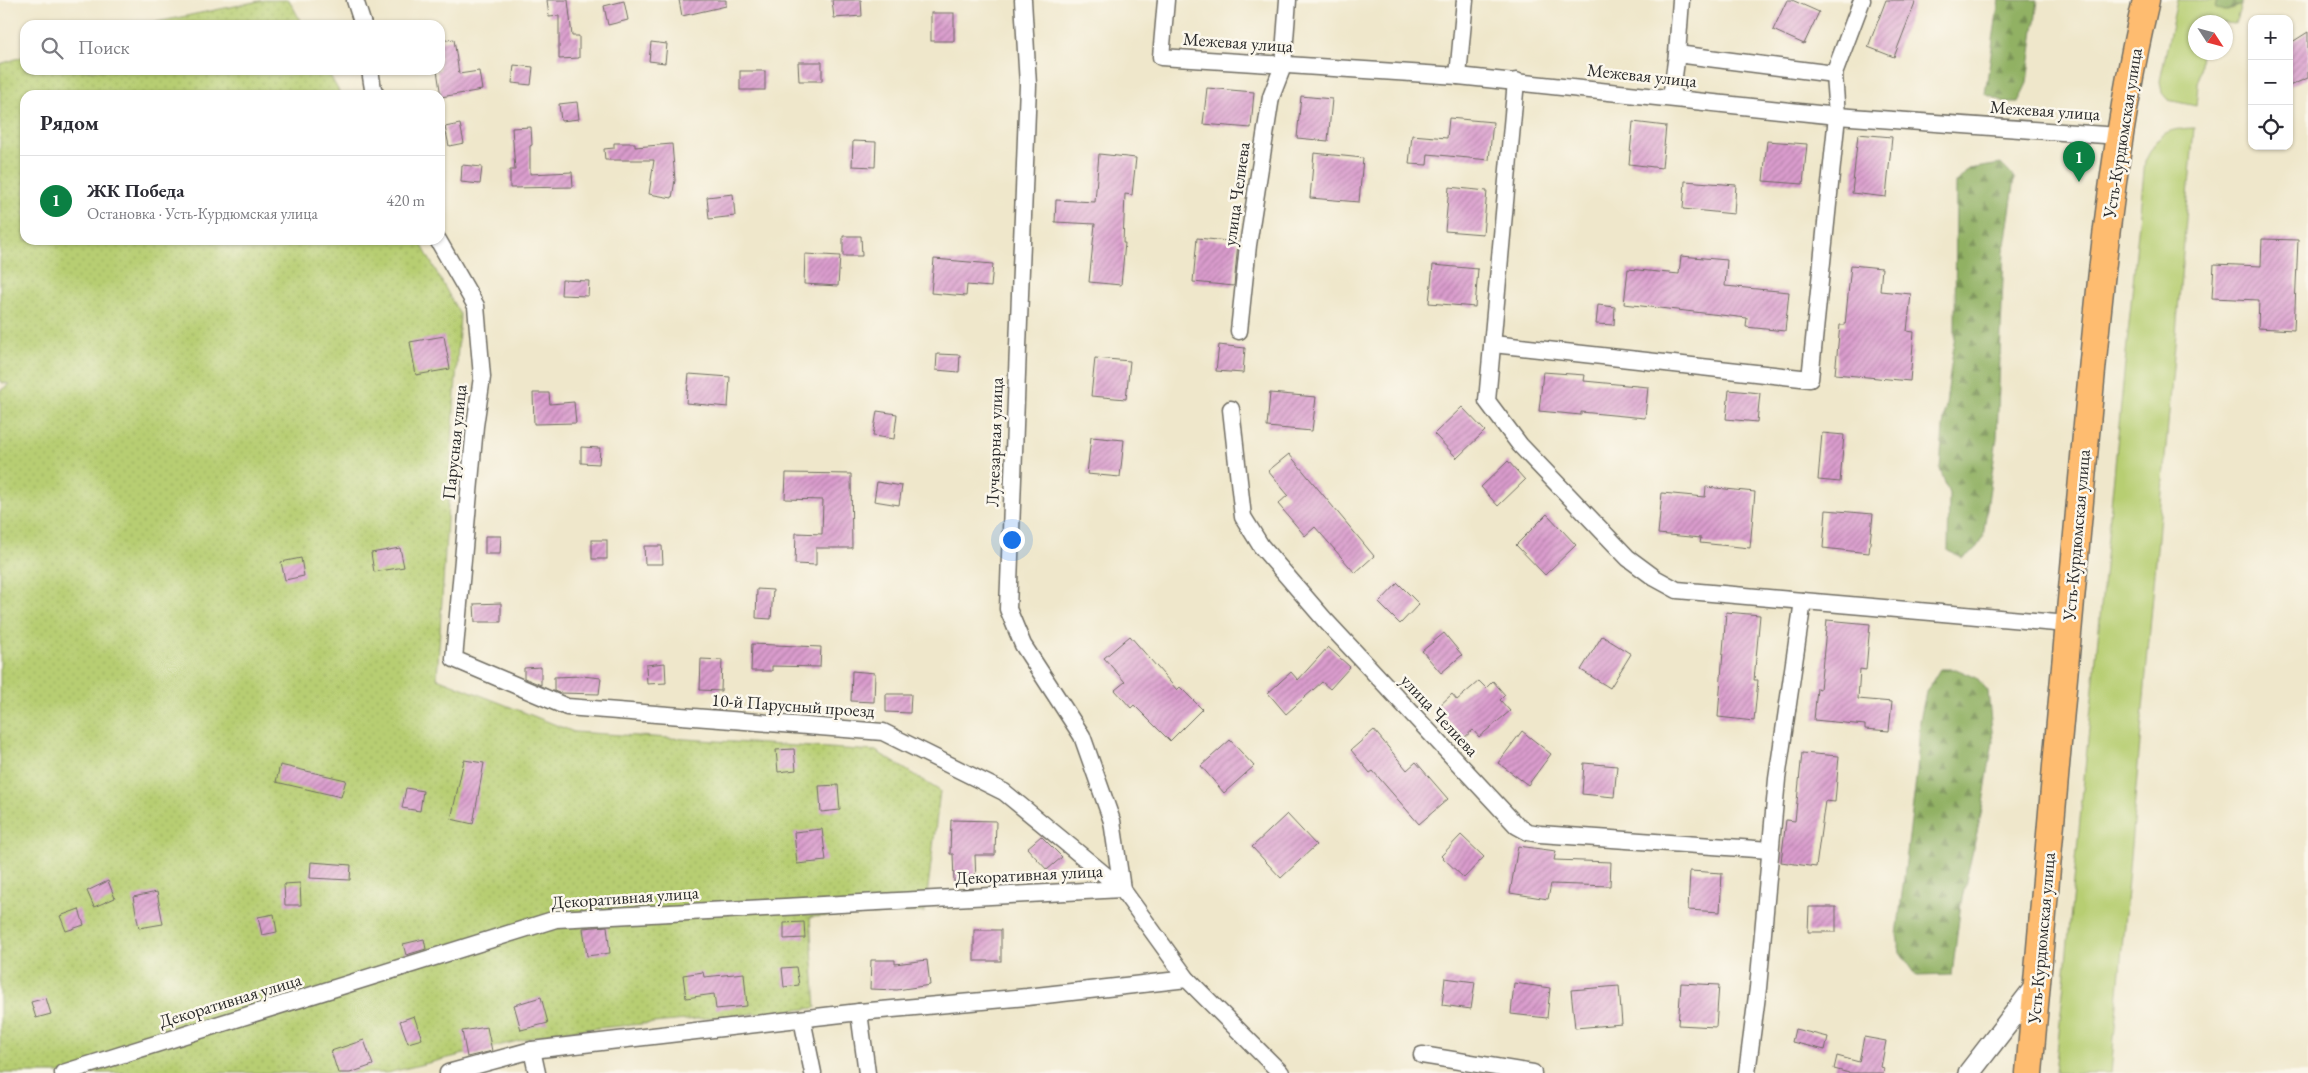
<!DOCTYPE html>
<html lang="ru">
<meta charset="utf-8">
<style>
body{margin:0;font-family:"EB Garamond",serif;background:#f2f2f3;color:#2b2b33}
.controls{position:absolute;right:15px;top:15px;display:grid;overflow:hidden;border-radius:10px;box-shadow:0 1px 4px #0004}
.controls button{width:45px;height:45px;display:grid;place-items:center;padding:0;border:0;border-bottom:1px solid #e1e1e2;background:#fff;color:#2b2b33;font:25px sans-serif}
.compass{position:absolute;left:2188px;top:15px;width:45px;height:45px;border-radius:50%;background:#fff;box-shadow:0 1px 4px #0004;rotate:126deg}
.you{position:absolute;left:1011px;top:539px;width:18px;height:18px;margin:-12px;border:4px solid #fff;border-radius:50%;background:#1a73e8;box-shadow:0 0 0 8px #1a73e833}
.badge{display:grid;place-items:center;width:32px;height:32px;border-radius:50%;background:#0b8043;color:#fff;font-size:16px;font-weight:700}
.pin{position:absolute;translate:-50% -41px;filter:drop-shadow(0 1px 2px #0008)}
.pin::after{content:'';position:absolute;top:26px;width:18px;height:15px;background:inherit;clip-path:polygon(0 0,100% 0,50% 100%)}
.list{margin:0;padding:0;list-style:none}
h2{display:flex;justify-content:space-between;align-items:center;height:65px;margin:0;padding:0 20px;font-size:21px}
h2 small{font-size:16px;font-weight:400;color:#7c7c81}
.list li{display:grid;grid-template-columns:32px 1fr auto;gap:15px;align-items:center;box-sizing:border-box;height:90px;padding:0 20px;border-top:1px solid #e1e1e2}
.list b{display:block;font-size:19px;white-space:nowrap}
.list p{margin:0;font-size:16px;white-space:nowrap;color:#7c7c81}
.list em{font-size:16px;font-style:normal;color:#7c7c81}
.icon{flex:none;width:28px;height:28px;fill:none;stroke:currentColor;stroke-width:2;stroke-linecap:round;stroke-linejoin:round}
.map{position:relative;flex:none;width:2308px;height:1073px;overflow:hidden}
.search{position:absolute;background:#fff;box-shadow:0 1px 4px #0004;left:20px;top:20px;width:425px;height:55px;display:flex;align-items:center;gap:12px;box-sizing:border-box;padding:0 18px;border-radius:15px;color:#7c7c81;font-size:19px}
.panel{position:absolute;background:#fff;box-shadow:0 1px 4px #0004;left:20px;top:90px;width:425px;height:155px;border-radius:15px}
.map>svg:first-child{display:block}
</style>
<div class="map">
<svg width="2308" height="1073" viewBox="0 0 2308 1073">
<defs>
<pattern id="forest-firs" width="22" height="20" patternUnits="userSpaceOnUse" patternTransform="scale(1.25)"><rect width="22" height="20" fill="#91b164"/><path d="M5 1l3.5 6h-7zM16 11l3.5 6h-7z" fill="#779053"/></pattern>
<pattern id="garden-dots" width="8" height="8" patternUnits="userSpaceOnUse" patternTransform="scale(1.25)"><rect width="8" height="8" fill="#b7ce72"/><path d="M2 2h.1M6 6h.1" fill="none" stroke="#9eb163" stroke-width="1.8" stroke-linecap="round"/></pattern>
<pattern id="building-hatch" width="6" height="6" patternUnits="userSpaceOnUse" patternTransform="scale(1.25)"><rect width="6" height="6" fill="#da9ccd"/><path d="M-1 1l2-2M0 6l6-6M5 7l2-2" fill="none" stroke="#b17fa7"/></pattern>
</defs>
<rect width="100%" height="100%" fill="#fbf7ec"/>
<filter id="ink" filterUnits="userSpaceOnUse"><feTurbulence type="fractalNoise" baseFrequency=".02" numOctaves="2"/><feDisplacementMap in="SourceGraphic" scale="10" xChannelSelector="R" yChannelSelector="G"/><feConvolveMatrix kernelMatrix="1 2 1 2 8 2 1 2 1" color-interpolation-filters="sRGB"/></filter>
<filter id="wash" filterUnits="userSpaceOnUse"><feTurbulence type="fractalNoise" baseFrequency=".0096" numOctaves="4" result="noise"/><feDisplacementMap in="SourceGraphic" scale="20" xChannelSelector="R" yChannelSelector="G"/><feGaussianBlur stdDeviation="1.12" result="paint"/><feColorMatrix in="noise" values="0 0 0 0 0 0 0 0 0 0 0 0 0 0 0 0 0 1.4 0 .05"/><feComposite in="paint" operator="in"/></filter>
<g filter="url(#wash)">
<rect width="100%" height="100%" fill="#efe7cb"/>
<g fill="#b7ce72" stroke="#717c4e">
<polygon points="2177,0 2217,0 2215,7 2224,11 2241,5 2235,24 2205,20 2205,22 2196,22 2196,52 2201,53 2196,106 2168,100 2162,93 2160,81"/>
<path d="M2194 128 2111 1073H2055L2145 161C2160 134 2162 129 2194 128Z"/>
</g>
<g fill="url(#forest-firs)" stroke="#5e6e48">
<polygon points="1999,0 2038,0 2027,83 2018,102 2005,102 1985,94"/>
<polygon points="2217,0 2243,0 2241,5 2224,11 2215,7"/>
<polygon points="2001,164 2015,178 2004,252 1997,438 1983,537 1975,550 1963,558 1948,551 1949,494 1940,469 1943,427 1955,335 1956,183 1969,169"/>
<polygon points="1940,669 1956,669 1977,678 1988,691 1993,741 1982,810 1961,903 1952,975 1917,976 1900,952 1897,935 1917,771 1920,720 1926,692"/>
</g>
<g fill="url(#garden-dots)" stroke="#717c4e">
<polygon points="264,0 289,0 303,25 142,25"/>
<polygon points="25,56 25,70 327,70 341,95 25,95 25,240 419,240 460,315 437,678 574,732 876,751 940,791 925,912 810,917 816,1008 555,1032 387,1073 0,1073 0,391 9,384 0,382 0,64"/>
</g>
<g id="blocks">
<g fill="url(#building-hatch)">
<polygon points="547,0 568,0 572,36 579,36 579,58 559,59 559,16 549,17"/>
<polygon points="679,0 726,0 726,6 682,16"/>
<polygon points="832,0 861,0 862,16 834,18"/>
<polygon points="1787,0 1792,0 1819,12 1804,44 1773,30"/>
<polygon points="1886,0 1916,0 1894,57 1868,47"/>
<polygon points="624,1 628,20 608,25 604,6"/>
<rect x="931" y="13" width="23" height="28"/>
<polygon points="2308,32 2308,78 2289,86 2289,44"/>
<polygon points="454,39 459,74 479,71 482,90 441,97 437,70 440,70 440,41"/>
<polygon points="651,42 667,44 665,63 649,61"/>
<polygon points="798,62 822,62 822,81 799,81"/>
<polygon points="514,65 533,67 531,85 512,83"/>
<rect x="740" y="71" width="25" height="19"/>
<polygon points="1207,88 1254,92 1251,128 1203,124"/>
<polygon points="1301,96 1332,99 1328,141 1297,138"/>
<polygon points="577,102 579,119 561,121 559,104"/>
<polygon points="1449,118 1493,122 1489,160 1428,154 1427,165 1409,164 1412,135 1447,138"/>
<polygon points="1633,122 1666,126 1662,168 1629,164"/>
<polygon points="460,124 464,143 449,146 445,127"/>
<polygon points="531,127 532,145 530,146 530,174 572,172 573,187 510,188 510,170 515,170 512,128"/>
<polygon points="1858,134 1892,137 1886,197 1852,193"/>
<polygon points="853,141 876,142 875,167 852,166"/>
<polygon points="1767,141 1807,144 1803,184 1763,181"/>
<polygon points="614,143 635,143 635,147 672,144 675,180 672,198 649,194 654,160 605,160 604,149 614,148"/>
<polygon points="1314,153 1363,158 1359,202 1310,198"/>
<polygon points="1099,154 1136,158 1132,195 1125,194 1123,243 1125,243 1121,285 1089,282 1095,224 1055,222 1056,200 1095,202"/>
<polygon points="462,165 482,167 480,184 461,182"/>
<polygon points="1685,181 1736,185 1734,214 1683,209"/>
<polygon points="1449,187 1487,191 1483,234 1445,231"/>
<polygon points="733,194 735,216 709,219 707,197"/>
<polygon points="843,236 861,236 862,256 843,256"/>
<polygon points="1197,238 1238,242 1234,286 1193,282"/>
<polygon points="2262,239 2298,240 2294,330 2258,328 2259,300 2212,298 2214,264 2261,266"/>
<polygon points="805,254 840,256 838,286 804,284"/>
<polygon points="1681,256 1727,260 1725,286 1789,292 1785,331 1746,327 1747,318 1624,304 1628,269 1679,274"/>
<polygon points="934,259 993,264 991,287 967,285 966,296 931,293"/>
<polygon points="1433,265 1478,269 1475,307 1429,303"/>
<polygon points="1851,265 1882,268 1880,291 1911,294 1907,331 1914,332 1910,381 1835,374 1840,325 1845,325"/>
<polygon points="562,280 589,281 588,296 561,295"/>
<polygon points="1598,305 1615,307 1614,325 1596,324"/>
<polygon points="444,336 450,369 416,375 410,342"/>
<polygon points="1219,345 1245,348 1243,373 1216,371"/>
<polygon points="937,354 960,355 959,372 936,370"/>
<polygon points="1095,358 1130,361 1126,399 1091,396"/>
<polygon points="1543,372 1585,375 1584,381 1648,387 1645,418 1581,412 1581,415 1539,411"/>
<polygon points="689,374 730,377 728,407 686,403"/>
<polygon points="1729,390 1760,393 1757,422 1726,419"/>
<polygon points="533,393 549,393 550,404 574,402 576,423 534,424"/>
<polygon points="1270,393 1316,397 1312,431 1267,427"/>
<polygon points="1462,407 1485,431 1457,458 1434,434"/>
<polygon points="877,411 897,414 894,439 873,436"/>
<polygon points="1822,433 1844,435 1840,482 1818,480"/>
<polygon points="1091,437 1124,440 1120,477 1087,474"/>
<polygon points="581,447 600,448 599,464 581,463"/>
<polygon points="1289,454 1374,556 1355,573 1315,527 1305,536 1278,504 1288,495 1268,471"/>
<polygon points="1508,461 1525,480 1498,506 1481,487"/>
<polygon points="786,473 851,474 852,548 816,548 816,565 795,564 796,533 822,534 823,500 785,499"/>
<polygon points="877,482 902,486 899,505 874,501"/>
<polygon points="1706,487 1755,492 1750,548 1700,543 1701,538 1658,534 1662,493 1705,497"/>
<polygon points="1826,510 1873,514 1869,553 1823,548"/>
<polygon points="1547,514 1576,545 1545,575 1516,545"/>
<polygon points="485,536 501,536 500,554 485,554"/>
<rect x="592" y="540" width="15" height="19"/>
<polygon points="644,546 662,546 663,564 645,564"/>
<polygon points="400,548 404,567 374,572 371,553"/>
<polygon points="301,558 304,576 285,580 281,562"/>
<polygon points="1398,583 1419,604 1400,624 1379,603"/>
<polygon points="757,589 773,590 771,619 756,618"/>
<polygon points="501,603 501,622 475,622 474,604"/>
<polygon points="1726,612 1760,615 1754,680 1758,680 1754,721 1718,717"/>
<polygon points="1827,620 1870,624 1866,670 1860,669 1858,699 1892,702 1889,731 1865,729 1865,725 1814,720 1817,688 1820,689"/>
<polygon points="1444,633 1462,655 1441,673 1422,651"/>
<polygon points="1130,636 1177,690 1180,687 1202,709 1170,741 1134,705 1131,708 1115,690 1125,682 1104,658"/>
<polygon points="1602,636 1631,654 1610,688 1581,670"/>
<polygon points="752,644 821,647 820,667 772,666 772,671 751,671"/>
<polygon points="1328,647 1350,667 1330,689 1322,682 1286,714 1268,693 1291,672 1298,680"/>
<polygon points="701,659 722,660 721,691 700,690"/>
<polygon points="665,663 666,683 647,684 646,665"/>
<polygon points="541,667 541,685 524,678 524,668"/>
<polygon points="852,671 875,673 874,702 851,701"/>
<polygon points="582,676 601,678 599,694 559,693 554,691 554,677"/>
<polygon points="1479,681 1486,688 1493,681 1505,695 1500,700 1510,711 1479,737 1473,730 1464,738 1437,708 1452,694 1457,700"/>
<polygon points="886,694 911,694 910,713 886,712"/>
<polygon points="1374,730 1407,770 1416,762 1448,799 1419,824 1373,771 1370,773 1351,750"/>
<polygon points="1522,731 1551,754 1528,785 1498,763"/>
<polygon points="1230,740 1254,766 1224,793 1201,766"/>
<polygon points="794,749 796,770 778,772 776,750"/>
<polygon points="1802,753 1839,756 1835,802 1825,801 1816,867 1781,862 1786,820 1795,821"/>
<polygon points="464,760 484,763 473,824 451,819"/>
<polygon points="1584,763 1617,766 1614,797 1582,794"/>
<polygon points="280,765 346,780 341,797 276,782"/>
<polygon points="838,785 840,810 821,812 819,786"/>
<polygon points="406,788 423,791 420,811 402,808"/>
<polygon points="1287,814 1316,845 1281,878 1252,847"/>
<polygon points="951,820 996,821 995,855 975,855 976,881 954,882 953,854 950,854"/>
<polygon points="822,829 826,861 797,864 794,832"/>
<polygon points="1461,835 1484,857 1464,878 1441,856"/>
<polygon points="1041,836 1062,857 1047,870 1027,848"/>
<polygon points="1518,846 1556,851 1554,860 1611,862 1610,886 1551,884 1548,899 1510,893"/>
<polygon points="311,862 351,865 350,880 310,878"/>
<polygon points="1690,871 1722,873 1720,912 1688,910"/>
<polygon points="108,881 115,898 94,907 87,891"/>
<polygon points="300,883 301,905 285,905 284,884"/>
<polygon points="157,892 163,924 139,928 133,897"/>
<polygon points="1809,907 1836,907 1836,932 1808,932"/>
<polygon points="79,909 84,925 66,931 60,916"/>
<polygon points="274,914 277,932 262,935 258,917"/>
<polygon points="804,922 805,938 784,939 784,923"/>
<polygon points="607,926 610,953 587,956 583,928"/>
<rect x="974" y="930" width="27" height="31"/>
<polygon points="424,939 426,949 406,955 403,944"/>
<polygon points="871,960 895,960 895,964 927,960 930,985 897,990 870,989"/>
<polygon points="796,967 799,985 784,987 782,968"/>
<polygon points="703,972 704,977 744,973 747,1006 716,1009 714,994 686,998 683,975"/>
<polygon points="1445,978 1475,982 1471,1009 1442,1005"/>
<polygon points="1514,983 1550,988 1547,1018 1511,1014"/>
<polygon points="1681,983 1719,985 1716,1027 1678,1025"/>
<polygon points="1619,986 1622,1024 1575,1028 1571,990"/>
<polygon points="541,997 548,1023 521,1030 514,1005"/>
<polygon points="46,998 51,1014 36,1018 31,1002"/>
<polygon points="414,1016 422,1039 408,1043 400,1021"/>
<polygon points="487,1027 492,1051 467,1057 462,1031"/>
<polygon points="1795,1029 1828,1037 1825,1050 1792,1042"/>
<polygon points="1864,1037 1886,1041 1881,1067 1884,1068 1883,1073 1849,1073 1834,1069 1837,1056 1859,1062"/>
<polygon points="364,1040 373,1065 350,1073 338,1073 331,1051"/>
</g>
</g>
</g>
<g filter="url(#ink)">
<use href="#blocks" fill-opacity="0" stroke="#706d63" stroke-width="1"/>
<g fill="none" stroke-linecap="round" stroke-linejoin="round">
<defs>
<g id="minor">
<polyline points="355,0 363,25"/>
<polyline points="1023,0 1028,85 1008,609 1023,645 1082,736 1112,821 1122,889"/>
<polyline points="1166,0 1161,57 1458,76 1837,116 2119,136"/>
<polyline points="1681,0 1677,54 1834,74 1862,0"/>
<polyline points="370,70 373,89 376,95"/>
<polyline points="1458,76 1465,0"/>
<polyline points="1516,81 1487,401 1520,445 1628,558 1655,578 1677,590 2068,624"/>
<polyline points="1671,98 1677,54"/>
<polyline points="438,240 476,306 482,377 475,426 454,659 567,707 883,732 1004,792 1122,889 1187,979 1281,1073"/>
<polyline points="1239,331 1248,245 1271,97 1283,66 1288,0"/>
<polyline points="1493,344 1810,379 1837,116 1834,74"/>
<polyline points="1231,409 1243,517 1261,546 1324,619 1517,826 1528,832 1540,834 1770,850"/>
<polyline points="859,1012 867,1073"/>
<polyline points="802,1019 813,1073"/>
<polyline points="532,1050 537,1073"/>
<polyline points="1422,1055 1533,1073"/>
<polyline points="63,1073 556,919 1122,889"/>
<polyline points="448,1073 532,1050 859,1012 1027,997 1187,979"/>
<polyline points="1747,1073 1758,988 1777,779 1803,601"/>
</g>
<polyline id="tertiary" points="1969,1073 2037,985"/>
<path id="primary" d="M2029 1073C2048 868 2064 662 2084 457 2098 303 2111 150 2146 0"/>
</defs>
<use href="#minor" stroke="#706d63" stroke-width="19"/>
<use href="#tertiary" stroke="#706d63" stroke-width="24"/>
<use href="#primary" stroke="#706d63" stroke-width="29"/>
<use href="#minor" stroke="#fff" stroke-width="16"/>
<use href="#tertiary" stroke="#fff" stroke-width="21"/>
<use href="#primary" stroke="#febc70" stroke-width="26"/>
</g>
</g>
<g text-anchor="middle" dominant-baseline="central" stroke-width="5" stroke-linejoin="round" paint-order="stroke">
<g font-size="18" fill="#2b2b2b" stroke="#fbf7ec">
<text transform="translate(1238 42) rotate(4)">Межевая улица</text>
<text transform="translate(1642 75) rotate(6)">Межевая улица</text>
<text transform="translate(2045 110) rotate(4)">Межевая улица</text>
<text transform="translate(2122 133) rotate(-81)">Усть-Курдюмская улица</text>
<text transform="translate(1236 194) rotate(-82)">улица Челиева</text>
<text transform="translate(454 442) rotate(-84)">Парусная улица</text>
<text transform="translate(994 442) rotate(-88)">Лучезарная улица</text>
<text transform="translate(2076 535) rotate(-85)">Усть-Курдюмская улица</text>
<text transform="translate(793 705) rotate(4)">10-й Парусный проезд</text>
<text transform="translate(1440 715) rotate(47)">улица Челиева</text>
<text transform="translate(1029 874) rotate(-3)">Декоративная улица</text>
<text transform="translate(625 897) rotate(-4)">Декоративная улица</text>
<text transform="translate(2041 938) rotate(-85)">Усть-Курдюмская улица</text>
<text transform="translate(230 1000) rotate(-17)">Декоративная улица</text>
</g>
</g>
</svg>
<div class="controls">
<button>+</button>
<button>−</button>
<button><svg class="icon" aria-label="locate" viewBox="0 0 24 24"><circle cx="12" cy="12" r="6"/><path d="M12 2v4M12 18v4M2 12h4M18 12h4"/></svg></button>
</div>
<svg class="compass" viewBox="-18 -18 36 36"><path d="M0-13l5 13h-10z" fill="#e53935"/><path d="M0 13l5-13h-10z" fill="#7c7c81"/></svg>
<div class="you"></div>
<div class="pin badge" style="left:2079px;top:182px">1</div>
<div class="search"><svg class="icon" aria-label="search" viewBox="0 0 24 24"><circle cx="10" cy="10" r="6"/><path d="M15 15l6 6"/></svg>Поиск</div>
<section class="panel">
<h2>Рядом<small></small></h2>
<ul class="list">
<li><span class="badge">1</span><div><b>ЖК Победа</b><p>Остановка · Усть-Курдюмская улица</p></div><em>420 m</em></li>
</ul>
</section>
</div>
